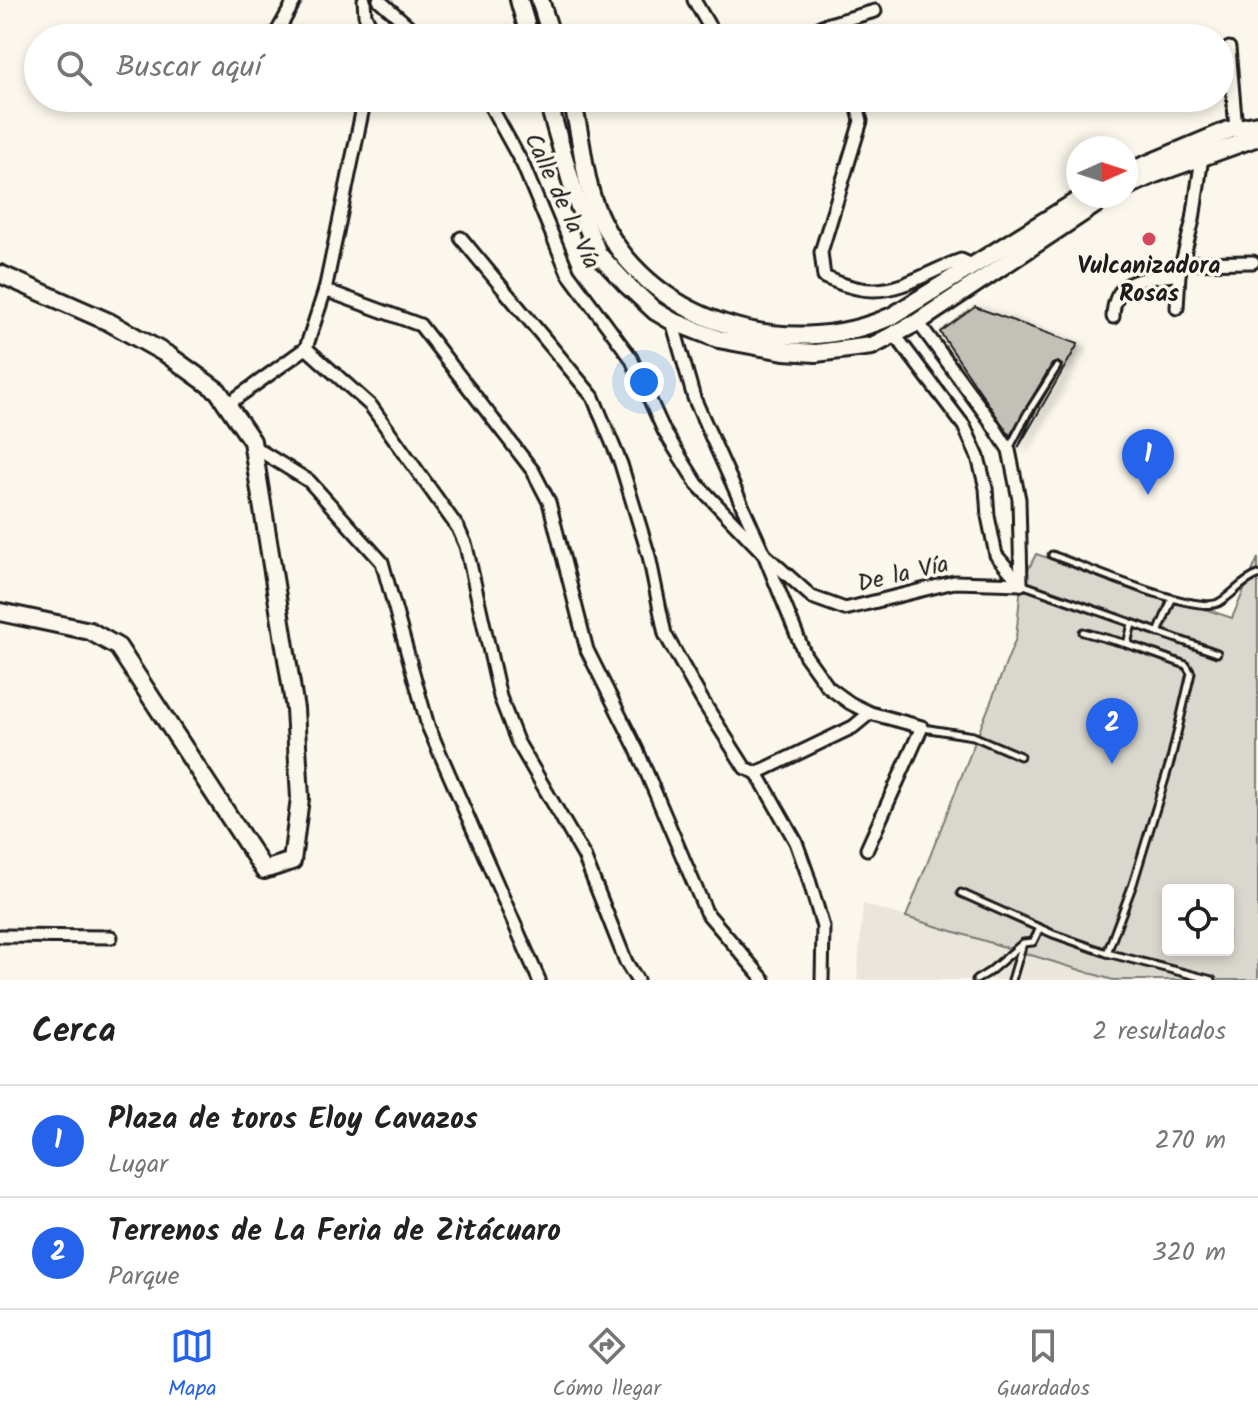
<!DOCTYPE html>
<html lang="es">
<meta charset="utf-8">
<style>
body{margin:0;font-family:Kalam,sans-serif;background:#f2f2f2;color:#222}
.controls{position:absolute;right:24px;bottom:24px;display:grid;overflow:hidden;border-radius:8px;box-shadow:0 4px 12px #0003}
.controls button{width:72px;height:72px;display:grid;place-items:center;padding:0;border:0;border-bottom:2px solid #e0e0e0;background:#fff;color:#222;font:40px sans-serif}
.compass{position:absolute;left:1066px;top:136px;width:72px;height:72px;border-radius:50%;background:#fff;box-shadow:0 4px 12px #0003;rotate:87deg}
.you{position:absolute;left:644px;top:382px;width:28px;height:28px;margin:-20px;border:6px solid #fff;border-radius:50%;background:#1a73e8;box-shadow:0 0 0 12px #1a73e833}
.badge{display:grid;place-items:center;width:52px;height:52px;border-radius:50%;background:#2563eb;color:#fff;font-size:26px;font-weight:700}
.pin{position:absolute;translate:-50% -66px;filter:drop-shadow(0 2px 4px #0008)}
.pin::after{content:'';position:absolute;top:42px;width:28px;height:24px;background:inherit;clip-path:polygon(0 0,100% 0,50% 100%)}
.list{margin:0;padding:0;list-style:none}
h2{display:flex;justify-content:space-between;align-items:center;height:104px;margin:0;padding:0 32px;font-size:34px}
h2 small{font-size:26px;font-weight:400;color:#767676}
.list li{display:grid;grid-template-columns:52px 1fr auto;gap:24px;align-items:center;box-sizing:border-box;height:112px;padding:0 32px;border-top:2px solid #e0e0e0}
.list b{display:block;font-size:30px;white-space:nowrap}
.list p{margin:0;font-size:26px;white-space:nowrap;color:#767676}
.list em{font-size:26px;font-style:normal;color:#767676}
.icon{flex:none;width:44px;height:44px;fill:none;stroke:currentColor;stroke-width:2;stroke-linecap:round;stroke-linejoin:round}
.map{position:relative;flex:none;width:1258px;height:980px;overflow:hidden}
.search{position:absolute;background:#fff;box-shadow:0 4px 12px #0003;left:24px;right:24px;top:24px;height:88px;display:flex;align-items:center;gap:20px;box-sizing:border-box;padding:0 28px;border-radius:44px;color:#767676;font-size:30px}
.sheet{height:328px;background:#fff}
nav{display:flex;justify-content:space-around;align-items:center;box-sizing:border-box;height:112px;border-top:2px solid #e0e0e0;background:#fff;font-size:22px;color:#767676}
nav a{display:grid;justify-items:center;gap:4px}
nav .on{color:#2563eb}
.map>svg:first-child{display:block}
</style>
<div class="map">
<svg width="1258" height="980" viewBox="0 0 1258 980">
<defs>
<filter id="shadow"><feDropShadow dx="6" dy="3.5" stdDeviation="4" flood-color="#0004"/></filter>
</defs>
<rect width="100%" height="100%" fill="#fbf7ec"/>
<filter id="ink" filterUnits="userSpaceOnUse"><feTurbulence type="fractalNoise" baseFrequency=".0125" numOctaves="2"/><feDisplacementMap in="SourceGraphic" scale="16" xChannelSelector="R" yChannelSelector="G"/><feConvolveMatrix kernelMatrix="1 2 1 2 8 2 1 2 1" color-interpolation-filters="sRGB"/></filter>
<g filter="url(#ink)">
<polygon fill="#eae6dc" points="863,904 1113,980 857,980"/>
<path fill="#dad7ce" stroke="#7b7a75" stroke-width="2" fill-rule="evenodd" d="M1036 554 1232 618 1258 558V980H1113L906 917 1016 638 1021 584ZM1168 890H1228V950H1168Z"/>
<polygon fill="#c3c0b8" stroke="#1c1c1c" stroke-width="2" filter="url(#shadow)" points="975,307 1078,344 1018,448 1032,417 1062,365 1058,362 1052,364 1010,436 940,332"/>
<g fill="none" stroke-linecap="round" stroke-linejoin="round">
<defs>
<g id="lane">
<polyline points="1009,449 1027,414 1057,367"/>
<path d="M1052 555C1081 565 1193 614 1218 603 1232 596 1241 581 1258 575"/>
<polyline points="1021,584 1217,653"/>
<polyline points="1158,633 1172,599"/>
<polyline points="1127,644 1132,624"/>
<polyline points="923,728 973,736 1020,756"/>
<polyline points="961,893 1053,934 1107,953 1133,884 1171,759 1191,673 1186,665 1127,644 1083,632"/>
<polyline points="1107,953 1212,980"/>
<polyline points="976,980 989,972 1022,944"/>
<polyline points="1012,980 1023,943 1033,942 1040,928"/>
</g>
<g id="street">
<polyline points="364,0 365,15 376,38"/>
<polyline points="379,0 422,38"/>
<polyline points="694,0 716,38"/>
<polyline points="276,34 295,0"/>
<polyline points="804,38 822,26 875,11"/>
<polyline points="1229,48 1236,129"/>
<polyline points="486,98 523,165 568,273 631,358 664,431 697,484 764,554 812,597 845,609 954,582 1021,584"/>
<path d="M853 98 856 100 861 121 821 252 824 277C839 283 856 290 872 290 903 291 933 269 961 260L974 266"/>
<polyline points="461,238 593,397 621,464 649,556 665,634 702,700 745,768 757,773 796,842 807,873 823,927 822,980"/>
<polyline points="1182,263 1253,262"/>
<polyline points="325,290 420,325 533,471 549,502 587,650 637,750 706,912 764,980"/>
<polyline points="1177,308 1179,274 1193,220 1202,157"/>
<path d="M1113 317C1114 275 1145 280 1179 274"/>
<polyline points="672,321 694,398 764,554 805,655 828,687 850,703 870,713 922,727 867,849"/>
<polyline points="918,322 989,419 1009,450 1019,499 1021,584"/>
<polyline points="895,335 964,426 978,457 986,488 988,516 996,555 1021,584"/>
<polyline points="306,348 371,406 458,528 466,546 500,697 517,741 584,856 626,962 637,980"/>
<polyline points="228,404 306,348 325,290 365,98"/>
<polyline points="254,447 309,481 382,562 428,726 539,980"/>
<polyline points="757,773 853,727 870,713"/>
<polyline points="0,936 111,937"/>
</g>
<polyline id="secondary" points="0,274 109,322 168,355 218,391 252,441 295,709 300,798 292,861 264,870 118,647 90,631 0,612"/>
<g id="primary">
<polyline points="519,0 530,38"/>
<polyline points="540,0 552,38"/>
<polyline points="547,98 576,199 598,254 627,285 655,311 672,321 718,339 784,351 816,353 872,346 918,322 1108,196"/>
<path d="M571 98C582 132 583 180 597 211 645 322 786 364 892 316L1085 196"/>
<polyline points="1126,173 1229,130 1258,124"/>
<polyline points="1126,187 1155,174 1258,137"/>
</g>
</defs>
<use href="#lane" stroke="#1c1c1c" stroke-width="11"/>
<use href="#street" stroke="#1c1c1c" stroke-width="17"/>
<use href="#secondary" stroke="#1c1c1c" stroke-width="22"/>
<use href="#primary" stroke="#1c1c1c" stroke-width="22"/>
<use href="#lane" stroke="#fbf7ec" stroke-width="5"/>
<use href="#street" stroke="#fbf7ec" stroke-width="11"/>
<use href="#secondary" stroke="#fbf7ec" stroke-width="16"/>
<use href="#primary" stroke="#fbf7ec" stroke-width="16"/>
</g>
</g>
<circle fill="#d1495b" stroke="#fbf7ec" stroke-width="3" cx="1149" cy="239" r="8"/>
<g text-anchor="middle" dominant-baseline="central" stroke-width="7" stroke-linejoin="round" paint-order="stroke">
<g font-size="24" fill="#1c1c1c" stroke="#fbf7ec">
<text transform="translate(562 201) rotate(65)">Calle de la Vía</text>
<text transform="translate(903 574) rotate(-13)">De la Vía</text>
</g>
<g font-size="24" font-weight="bold" fill="#1c1c1c" stroke="#fbf7ec">
<text x="1149" y="266">Vulcanizadora<tspan x="1149" dy="28">Rosas</tspan></text>
</g>
</g>
</svg>
<div class="controls">
<button><svg class="icon" aria-label="locate" viewBox="0 0 24 24"><circle cx="12" cy="12" r="6"/><path d="M12 2v4M12 18v4M2 12h4M18 12h4"/></svg></button>
</div>
<svg class="compass" viewBox="-18 -18 36 36"><path d="M0-13l5 13h-10z" fill="#e53935"/><path d="M0 13l5-13h-10z" fill="#767676"/></svg>
<div class="you"></div>
<div class="pin badge" style="left:1148px;top:495px">1</div>
<div class="pin badge" style="left:1112px;top:764px">2</div>
<div class="search"><svg class="icon" aria-label="search" viewBox="0 0 24 24"><circle cx="10" cy="10" r="6"/><path d="M15 15l6 6"/></svg>Buscar aquí</div>
</div>
<section class="sheet">
<h2>Cerca<small>2 resultados</small></h2>
<ul class="list">
<li><span class="badge">1</span><div><b>Plaza de toros Eloy Cavazos</b><p>Lugar</p></div><em>270 m</em></li>
<li><span class="badge">2</span><div><b>Terrenos de La Feria de Zitácuaro</b><p>Parque</p></div><em>320 m</em></li>
</ul>
</section>
<nav>
<a class="on"><svg class="icon" aria-label="map" viewBox="0 0 24 24"><path d="M3 6l6-2 6 2 6-2v14l-6 2-6-2-6 2zM9 4v14M15 6v14"/></svg>Mapa</a>
<a><svg class="icon" aria-label="directions" viewBox="0 0 24 24"><path d="M12 3l9 9-9 9-9-9zM9 14v-3h6M13 9l2 2-2 2"/></svg>Cómo llegar</a>
<a><svg class="icon" aria-label="saved" viewBox="0 0 24 24"><path d="M7 4h10v16l-5-4-5 4z"/></svg>Guardados</a>
</nav>
